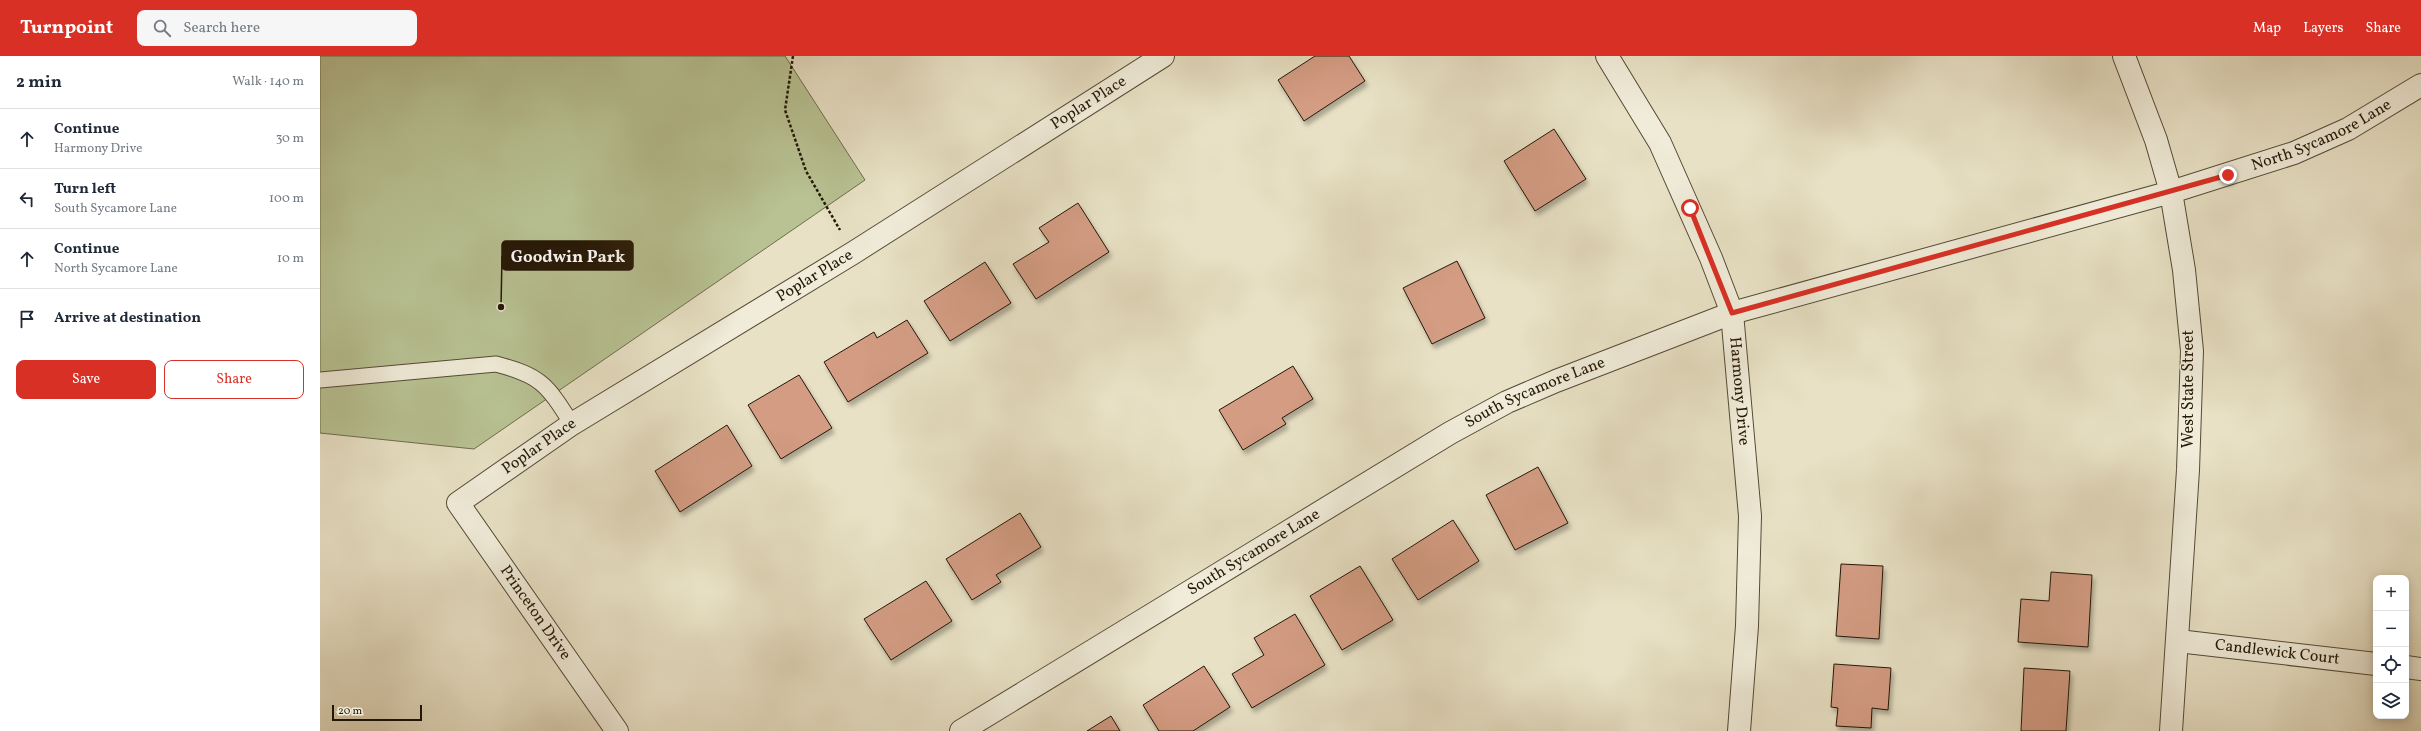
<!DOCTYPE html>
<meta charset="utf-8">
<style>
body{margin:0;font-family:Vollkorn,serif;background:#f6f6f7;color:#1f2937}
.controls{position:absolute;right:12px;bottom:12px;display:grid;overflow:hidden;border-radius:8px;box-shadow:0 2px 10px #0003}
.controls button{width:36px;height:36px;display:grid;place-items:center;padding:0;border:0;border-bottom:1px solid #e0e1e3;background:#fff;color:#1f2937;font:20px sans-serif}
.scale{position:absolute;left:12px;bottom:10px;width:90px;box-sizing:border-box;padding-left:4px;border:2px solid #241706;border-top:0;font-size:11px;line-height:14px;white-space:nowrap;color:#241706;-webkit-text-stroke:3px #f0ecd9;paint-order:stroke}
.stop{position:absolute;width:12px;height:12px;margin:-9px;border:3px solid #d93025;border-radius:50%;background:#fff}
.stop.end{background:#d93025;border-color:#fff;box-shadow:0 1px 4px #0008}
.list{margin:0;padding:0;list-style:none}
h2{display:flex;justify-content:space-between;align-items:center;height:52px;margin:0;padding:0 16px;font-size:17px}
h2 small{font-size:13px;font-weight:400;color:#747a83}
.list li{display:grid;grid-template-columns:26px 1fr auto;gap:12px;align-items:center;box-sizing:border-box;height:60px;padding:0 16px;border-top:1px solid #e0e1e3}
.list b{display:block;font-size:15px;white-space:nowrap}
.list p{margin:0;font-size:13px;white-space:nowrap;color:#747a83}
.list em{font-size:13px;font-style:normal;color:#747a83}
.actions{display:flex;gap:8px;padding:12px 16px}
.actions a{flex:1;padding:9px 0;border:1px solid #d93025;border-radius:8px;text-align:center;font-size:14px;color:#d93025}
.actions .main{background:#d93025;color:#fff}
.icon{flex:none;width:22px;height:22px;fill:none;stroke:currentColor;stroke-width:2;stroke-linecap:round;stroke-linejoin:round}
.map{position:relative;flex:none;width:2101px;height:675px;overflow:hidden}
header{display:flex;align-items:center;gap:24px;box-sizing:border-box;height:56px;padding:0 20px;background:#d93025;color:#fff}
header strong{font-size:19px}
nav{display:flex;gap:22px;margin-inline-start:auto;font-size:14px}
.search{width:280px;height:36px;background:#f6f6f7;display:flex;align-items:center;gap:10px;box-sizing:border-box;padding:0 14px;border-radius:8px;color:#747a83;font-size:15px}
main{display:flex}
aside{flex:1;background:#fff}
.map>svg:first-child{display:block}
</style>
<header>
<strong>Turnpoint</strong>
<div class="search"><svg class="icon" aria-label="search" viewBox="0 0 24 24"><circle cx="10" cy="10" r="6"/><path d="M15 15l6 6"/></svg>Search here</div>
<nav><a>Map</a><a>Layers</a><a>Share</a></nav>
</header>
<main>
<aside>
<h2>2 min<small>Walk · 140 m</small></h2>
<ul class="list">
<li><svg class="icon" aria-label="ahead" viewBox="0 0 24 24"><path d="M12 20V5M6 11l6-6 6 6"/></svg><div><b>Continue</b><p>Harmony Drive</p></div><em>30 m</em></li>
<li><svg class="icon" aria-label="left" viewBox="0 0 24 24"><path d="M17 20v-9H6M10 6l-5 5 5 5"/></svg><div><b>Turn left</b><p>South Sycamore Lane</p></div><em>100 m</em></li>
<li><svg class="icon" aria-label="ahead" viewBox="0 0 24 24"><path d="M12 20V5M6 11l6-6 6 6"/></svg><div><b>Continue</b><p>North Sycamore Lane</p></div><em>10 m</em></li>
<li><svg class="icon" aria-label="arrive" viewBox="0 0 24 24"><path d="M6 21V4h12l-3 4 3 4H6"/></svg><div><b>Arrive at destination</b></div></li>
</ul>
<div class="actions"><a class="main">Save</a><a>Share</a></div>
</aside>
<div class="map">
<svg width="2101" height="675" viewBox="0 0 2101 675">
<defs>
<filter id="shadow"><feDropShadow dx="2.5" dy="4.5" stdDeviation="2" flood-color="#0004"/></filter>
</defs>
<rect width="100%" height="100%" fill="#e8e1c5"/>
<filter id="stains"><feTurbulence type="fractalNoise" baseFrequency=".005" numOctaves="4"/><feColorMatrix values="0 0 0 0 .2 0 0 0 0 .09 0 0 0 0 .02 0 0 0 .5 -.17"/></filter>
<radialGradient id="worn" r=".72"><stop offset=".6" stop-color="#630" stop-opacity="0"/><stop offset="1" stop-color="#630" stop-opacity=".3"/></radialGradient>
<polygon fill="#b8c293" stroke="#6e6c4c" points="0,0 465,0 545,124 154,393 0,377"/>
<g fill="#d39c83" stroke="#241706" filter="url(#shadow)">
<polygon points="995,0 1029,0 1045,25 984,65 958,24"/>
<polygon points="1234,73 1266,123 1215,155 1184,105"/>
<polygon points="758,147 789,196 716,243 693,208 729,186 719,172"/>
<polygon points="1137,205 1165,262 1112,288 1083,232"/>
<polygon points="665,206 691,247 630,285 604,245"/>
<polygon points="587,264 608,297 528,346 504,306 554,276 557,282"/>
<polygon points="973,310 993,343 962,362 966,368 923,394 899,354"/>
<polygon points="479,319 512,372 461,403 428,349"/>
<polygon points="407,369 432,410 360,456 335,415"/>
<polygon points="1218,411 1248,467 1195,494 1166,439"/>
<polygon points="700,457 721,491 676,519 681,526 652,544 626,503"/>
<polygon points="1133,464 1159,505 1098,544 1072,503"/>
<polygon points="1521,508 1563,510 1559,583 1516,580"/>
<polygon points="1040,510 1073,564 1022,594 990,540"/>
<polygon points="1731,516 1772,519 1768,591 1698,586 1701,543 1729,545"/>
<polygon points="606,525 632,565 571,604 544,563"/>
<polygon points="975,558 1005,609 932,652 912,618 944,599 934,582"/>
<polygon points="1514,608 1571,612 1568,654 1552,652 1551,672 1516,670 1518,652 1511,651"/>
<polygon points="884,610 910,651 873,675 839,675 823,649"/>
<polygon points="1704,612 1750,615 1746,675 1701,675"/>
<polygon points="791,660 800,675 767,675"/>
</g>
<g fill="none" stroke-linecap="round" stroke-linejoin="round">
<defs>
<path id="lane" d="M0 324 176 308C222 320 227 329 252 368"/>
<g id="street">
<path id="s1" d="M1287 0 1340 87 1391 202 1412 257 1430 460 1427 570 1419 675"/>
<polyline points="1804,0 1836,84 1851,136 1864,214 1872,295 1868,414 1851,675"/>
<path id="s2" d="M1858 585 2056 608"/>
<polyline points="2086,611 2101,613"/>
<path id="s3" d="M297 675 138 447 252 368 533 197 843 0"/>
<path id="s4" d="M641 675 1130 377 1187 346 1236 325 1412 257 1851 136 1974 97 2028 73 2101 29"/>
</g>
</defs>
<use href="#lane" stroke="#554a36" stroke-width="17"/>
<use href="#street" stroke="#554a36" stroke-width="24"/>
<polyline stroke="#241706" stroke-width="2.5" stroke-dasharray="3 2" stroke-linecap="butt" points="473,0 465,54 486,115 520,174"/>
<use href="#lane" stroke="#f0ecd9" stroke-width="15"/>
<use href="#street" stroke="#f0ecd9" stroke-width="22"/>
</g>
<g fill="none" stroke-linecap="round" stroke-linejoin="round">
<polyline stroke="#d93025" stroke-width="5" points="1370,152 1412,257 1908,119"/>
</g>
<g text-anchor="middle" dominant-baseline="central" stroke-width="3" stroke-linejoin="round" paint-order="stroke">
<g font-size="16" fill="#241706" stroke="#f0ecd9">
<text stroke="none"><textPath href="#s3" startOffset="1025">Poplar Place</textPath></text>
<text stroke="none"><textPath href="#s4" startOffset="1496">North Sycamore Lane</textPath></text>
<text stroke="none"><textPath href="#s3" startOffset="701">Poplar Place</textPath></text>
<text transform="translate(1869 333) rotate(-90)">West State Street</text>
<text stroke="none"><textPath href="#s1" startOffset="365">Harmony Drive</textPath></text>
<text stroke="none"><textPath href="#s4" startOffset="667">South Sycamore Lane</textPath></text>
<text stroke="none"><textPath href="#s3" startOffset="377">Poplar Place</textPath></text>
<text stroke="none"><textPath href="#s4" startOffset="343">South Sycamore Lane</textPath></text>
<text transform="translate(215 557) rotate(55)">Princeton Drive</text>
<text stroke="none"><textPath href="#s2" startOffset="100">Candlewick Court</textPath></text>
</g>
</g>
<path fill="none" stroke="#241706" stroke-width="1.5" d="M181 251L182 200"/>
<circle fill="#241706" stroke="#f0ecd9" stroke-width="1.5" cx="181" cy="251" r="4"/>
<rect fill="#241706" stroke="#241706" stroke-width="1.5" x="182" y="185" width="131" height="29" rx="4"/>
<g font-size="17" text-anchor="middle" font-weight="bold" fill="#fff">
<text x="248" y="206">Goodwin Park</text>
</g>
<rect width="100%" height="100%" filter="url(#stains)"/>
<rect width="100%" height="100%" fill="url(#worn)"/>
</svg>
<div class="controls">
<button>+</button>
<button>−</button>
<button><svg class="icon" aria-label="locate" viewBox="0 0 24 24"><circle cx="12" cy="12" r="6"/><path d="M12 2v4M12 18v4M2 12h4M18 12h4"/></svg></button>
<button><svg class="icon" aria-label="layers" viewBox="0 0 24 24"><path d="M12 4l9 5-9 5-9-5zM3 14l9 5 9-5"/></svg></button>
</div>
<div class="scale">20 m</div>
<div class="stop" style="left:1370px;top:152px"></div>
<div class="stop end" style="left:1908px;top:119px"></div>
</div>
</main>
